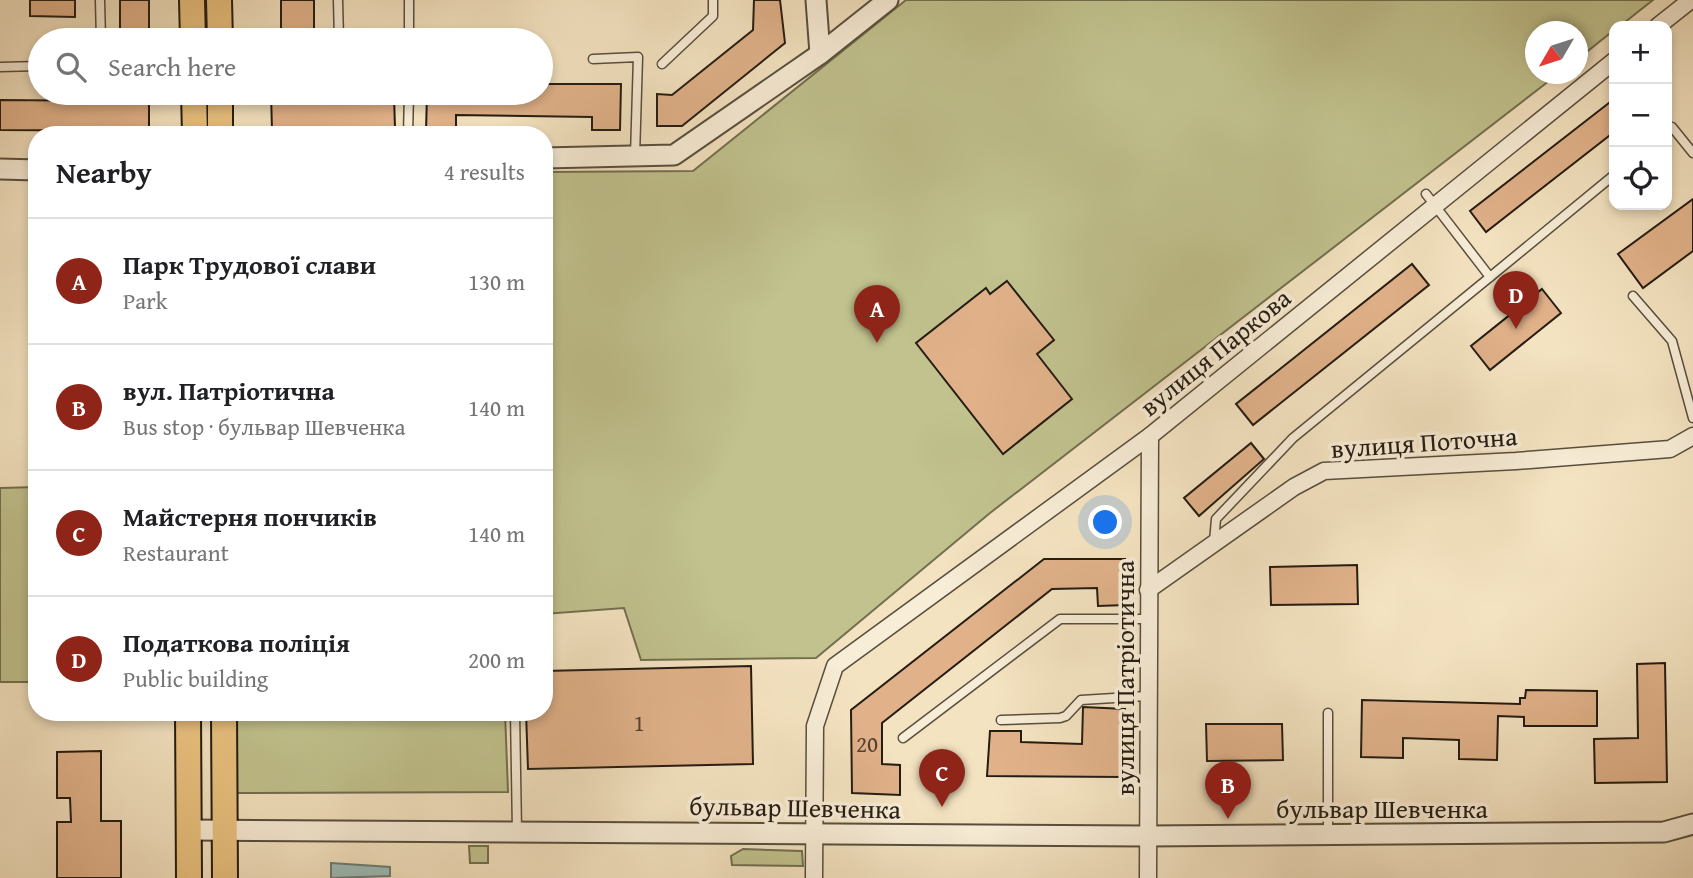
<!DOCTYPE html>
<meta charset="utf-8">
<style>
body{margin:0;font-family:"Gentium Book Plus",serif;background:#f6f6f6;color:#202124}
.controls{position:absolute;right:21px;top:21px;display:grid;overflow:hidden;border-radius:14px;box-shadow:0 4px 10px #0003}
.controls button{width:63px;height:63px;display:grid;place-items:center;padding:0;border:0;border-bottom:2px solid #e0e0e0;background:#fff;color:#202124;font:35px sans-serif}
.compass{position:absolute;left:1525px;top:21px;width:63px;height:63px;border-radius:50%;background:#fff;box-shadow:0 4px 10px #0003;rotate:231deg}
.you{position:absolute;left:1106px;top:523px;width:24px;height:24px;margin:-18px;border:5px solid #fff;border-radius:50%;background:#1a73e8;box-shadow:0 0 0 10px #1a73e833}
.badge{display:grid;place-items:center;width:46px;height:46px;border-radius:50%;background:#8f2418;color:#fff;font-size:23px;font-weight:700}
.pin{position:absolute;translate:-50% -58px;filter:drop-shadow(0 2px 4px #0008)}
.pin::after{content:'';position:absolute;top:37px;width:24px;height:21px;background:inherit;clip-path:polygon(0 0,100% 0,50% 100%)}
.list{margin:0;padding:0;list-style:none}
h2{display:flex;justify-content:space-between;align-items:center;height:91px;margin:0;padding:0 28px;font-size:30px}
h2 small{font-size:23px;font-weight:400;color:#757577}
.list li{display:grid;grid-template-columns:46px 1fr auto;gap:21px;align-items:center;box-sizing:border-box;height:126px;padding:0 28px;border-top:2px solid #e0e0e0}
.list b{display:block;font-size:26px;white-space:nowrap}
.list p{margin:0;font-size:23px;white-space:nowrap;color:#757577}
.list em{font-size:23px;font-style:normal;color:#757577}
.icon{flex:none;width:38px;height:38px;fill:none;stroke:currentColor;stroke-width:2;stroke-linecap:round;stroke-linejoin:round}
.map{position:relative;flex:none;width:1693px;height:878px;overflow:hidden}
.search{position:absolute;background:#fff;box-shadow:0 4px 10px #0003;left:28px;top:28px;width:525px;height:77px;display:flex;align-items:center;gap:18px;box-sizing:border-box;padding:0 24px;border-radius:38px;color:#757577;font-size:26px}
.panel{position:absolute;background:#fff;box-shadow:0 4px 10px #0003;left:28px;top:126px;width:525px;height:595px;border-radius:28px}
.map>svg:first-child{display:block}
</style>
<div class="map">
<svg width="1693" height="878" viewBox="0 0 1693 878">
<rect width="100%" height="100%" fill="#f4e3c1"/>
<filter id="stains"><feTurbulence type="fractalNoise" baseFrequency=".00286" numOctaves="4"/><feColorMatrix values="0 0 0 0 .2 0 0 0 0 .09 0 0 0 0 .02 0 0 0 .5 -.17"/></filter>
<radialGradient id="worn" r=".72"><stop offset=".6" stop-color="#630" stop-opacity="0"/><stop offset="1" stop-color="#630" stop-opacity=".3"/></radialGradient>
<g fill="#c1c28e" stroke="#726f50" stroke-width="2">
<polygon points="906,0 1653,0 1620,26 1614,26 1614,30 1578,59 1578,32 1536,32 1536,74 1558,74 990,513 816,658 641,660 624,608 544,614 544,172 693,171"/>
<polygon points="37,487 37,682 0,682 0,488"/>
<polygon points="233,712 505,712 508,792 234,793"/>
<polygon points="469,846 488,846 488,863 470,863"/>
<polygon points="743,849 802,851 803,866 732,865 731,856"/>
</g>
<polygon fill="#9dbdb9" stroke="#6d7d76" stroke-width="2" points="331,863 390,867 390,876 331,878"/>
<g fill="#e1b28a" stroke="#241c12" stroke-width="2">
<polygon points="30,0 75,0 75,17 30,16"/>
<rect x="120" y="0" width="29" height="40"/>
<rect x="281" y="0" width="33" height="40"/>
<polygon points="754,0 780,0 785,43 682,126 657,126 657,94 672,95 753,30"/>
<polygon points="541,84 621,84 620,130 592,130 592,117 456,115 456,132 426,132 427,93 541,93"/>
<polygon points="120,93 149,93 149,131 0,130 0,100 120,101"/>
<polygon points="271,93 300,93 300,98 394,96 395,128 272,131"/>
<polygon points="1614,99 1614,132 1486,232 1470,211"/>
<polygon points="1693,199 1693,251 1643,288 1618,254"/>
<polygon points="1412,264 1429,285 1253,425 1236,404"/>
<polygon points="1007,281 1054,340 1037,354 1072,399 1003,454 916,343 986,288 990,294"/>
<polygon points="1542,289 1561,313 1490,370 1471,346"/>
<polygon points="1251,443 1264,459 1199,516 1184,498"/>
<polygon points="1044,559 1125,559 1126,605 1098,606 1097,588 1052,589 882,723 882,764 900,765 900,795 852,793 851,710"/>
<polygon points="1357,565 1358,604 1271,605 1270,567"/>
<polygon points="1665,663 1667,782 1595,783 1594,739 1638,738 1637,664"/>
<polygon points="751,666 753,764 528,769 526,712 544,712 544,671"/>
<polygon points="1526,690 1597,691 1597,726 1524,726 1524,717 1498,716 1497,760 1459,759 1459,740 1403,738 1403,758 1361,757 1362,700 1520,704 1520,698 1525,698"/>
<polygon points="1083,707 1125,709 1123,777 987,776 990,731 1021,731 1021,742 1082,744"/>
<polygon points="1206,724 1282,724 1283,760 1207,761"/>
<polygon points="101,751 101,821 121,821 121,878 57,878 57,822 71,822 70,798 57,798 57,752"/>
</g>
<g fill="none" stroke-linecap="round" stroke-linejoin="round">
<defs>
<g id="service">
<polyline points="100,0 101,40"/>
<polyline points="338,0 339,40"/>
<polyline points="409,40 409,0"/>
<polyline points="593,59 638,57 635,156"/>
<polyline points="662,64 713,16 713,0"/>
<polyline points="0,67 40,66"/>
<polyline points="1667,131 1672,127 1693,153"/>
<polyline points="408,135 409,93"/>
<polyline points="1426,194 1490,277 1614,175"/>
<polyline points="1633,296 1672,341 1693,418"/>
<polyline points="1214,542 1216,519 1293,438 1490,277"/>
<polyline points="515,712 517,831"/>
<polyline points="1001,720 1060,718 1066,716 1081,700 1147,696"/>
<polyline points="903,738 1060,619 1148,619"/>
<polyline points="1328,835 1328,713"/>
</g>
<g id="minor">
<polyline points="1658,26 1691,0"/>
<polyline points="1148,590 1294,487 1324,471 1516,461 1670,449 1693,436"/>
<polyline points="814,878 815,726 835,666 1150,436 1614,61"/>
<polyline points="1148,878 1150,436"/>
</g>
<g id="tertiary">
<polyline points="816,0 820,54"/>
<polyline points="544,158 674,155 820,54 888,0"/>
<polyline points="0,169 37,170"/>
<polyline points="189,830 1147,836 1664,832 1693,824"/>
</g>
<g id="primary">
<polyline points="192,0 193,40"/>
<polyline points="219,0 220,40"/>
<polyline points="194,93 195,135"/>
<polyline points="220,93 220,135"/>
<polyline points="188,712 189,878"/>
<polyline points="224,712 225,878"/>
</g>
</defs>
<use href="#service" stroke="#584e3e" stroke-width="11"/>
<use href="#minor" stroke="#584e3e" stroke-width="19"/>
<use href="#tertiary" stroke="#584e3e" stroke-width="23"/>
<use href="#primary" stroke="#241c12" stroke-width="28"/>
<use href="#service" stroke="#f8edd7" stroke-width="8"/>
<use href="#minor" stroke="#f8edd7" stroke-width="16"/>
<use href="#tertiary" stroke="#f8edd7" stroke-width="19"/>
<use href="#primary" stroke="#eac280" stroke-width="24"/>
</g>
<g text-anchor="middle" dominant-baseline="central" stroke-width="7" stroke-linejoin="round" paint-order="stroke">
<g font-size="23" fill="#534230">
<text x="639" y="722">1</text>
<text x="867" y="743">20</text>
</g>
<g font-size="26" fill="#241c12" stroke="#f8edd7">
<text transform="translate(1215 352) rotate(-39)">вулиця Паркова</text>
<text transform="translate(1424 442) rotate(-4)">вулиця Поточна</text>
<text transform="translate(1124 678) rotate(-90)">вулиця Патріотична</text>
<text transform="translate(795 807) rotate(1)">бульвар Шевченка</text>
<text x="1382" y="808">бульвар Шевченка</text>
</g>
</g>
<rect width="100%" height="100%" filter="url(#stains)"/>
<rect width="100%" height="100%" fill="url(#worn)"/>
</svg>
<div class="controls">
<button>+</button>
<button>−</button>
<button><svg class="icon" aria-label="locate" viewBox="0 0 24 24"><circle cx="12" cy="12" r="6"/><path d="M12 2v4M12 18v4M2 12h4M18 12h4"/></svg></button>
</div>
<svg class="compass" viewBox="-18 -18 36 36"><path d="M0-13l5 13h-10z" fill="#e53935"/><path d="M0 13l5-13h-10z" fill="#757577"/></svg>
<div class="you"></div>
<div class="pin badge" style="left:877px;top:343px">A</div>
<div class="pin badge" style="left:1228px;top:819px">B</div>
<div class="pin badge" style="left:942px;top:807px">C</div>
<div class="pin badge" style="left:1516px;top:329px">D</div>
<div class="search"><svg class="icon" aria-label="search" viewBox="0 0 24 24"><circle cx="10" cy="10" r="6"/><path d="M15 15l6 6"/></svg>Search here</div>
<section class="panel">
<h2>Nearby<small>4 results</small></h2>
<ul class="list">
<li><span class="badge">A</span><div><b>Парк Трудової слави</b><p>Park</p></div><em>130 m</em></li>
<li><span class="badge">B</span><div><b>вул. Патріотична</b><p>Bus stop · бульвар Шевченка</p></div><em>140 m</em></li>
<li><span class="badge">C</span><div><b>Майстерня пончиків</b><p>Restaurant</p></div><em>140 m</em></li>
<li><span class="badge">D</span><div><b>Податкова поліція</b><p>Public building</p></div><em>200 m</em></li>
</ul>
</section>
</div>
